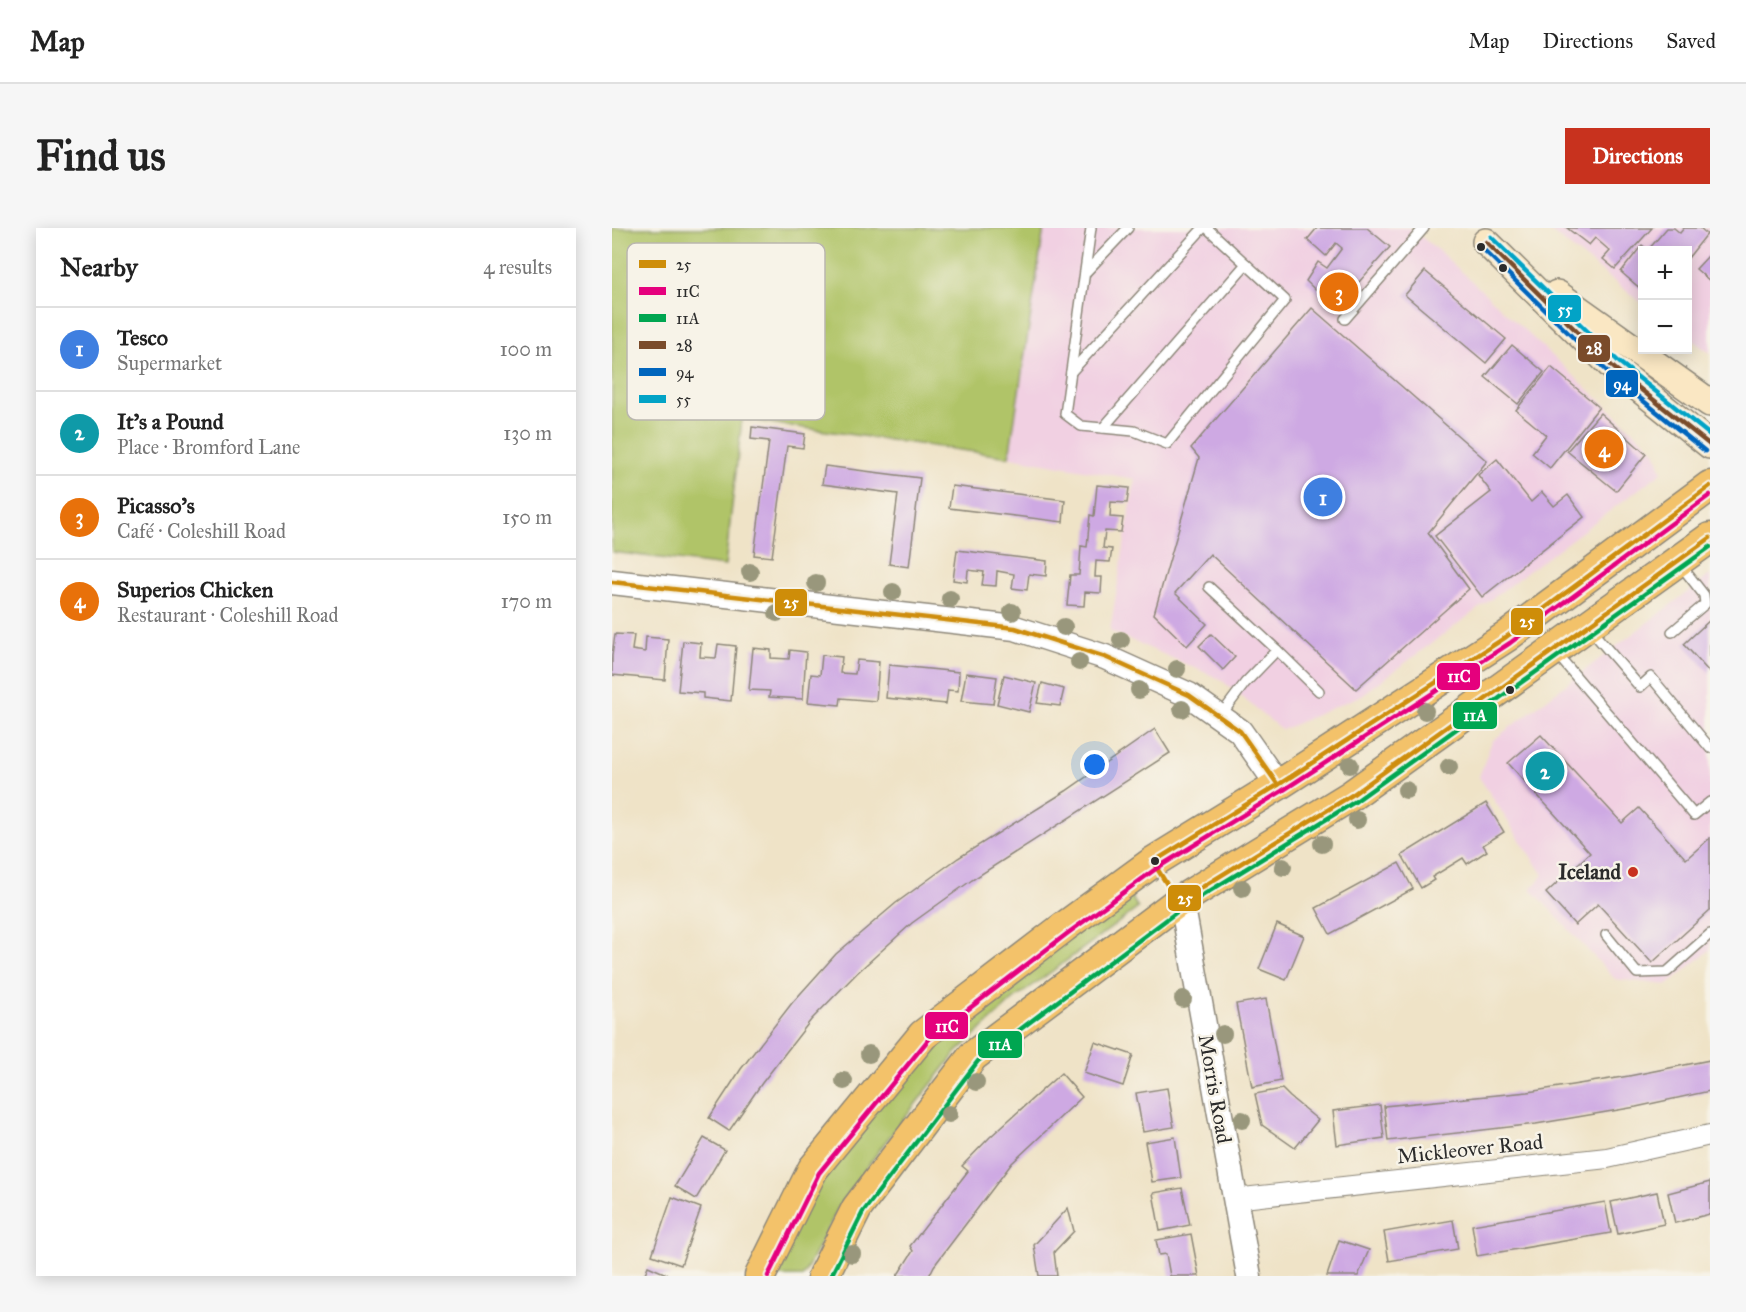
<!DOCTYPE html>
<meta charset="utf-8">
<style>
body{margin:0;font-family:"IM FELL Great Primer",serif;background:#f6f6f6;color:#222}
.controls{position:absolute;right:18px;top:18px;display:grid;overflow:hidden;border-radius:0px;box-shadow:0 3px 15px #0003}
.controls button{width:54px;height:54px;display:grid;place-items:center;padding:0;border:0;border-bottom:2px solid #e0e0e0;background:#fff;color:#222;font:30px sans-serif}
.you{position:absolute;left:483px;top:537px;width:21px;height:21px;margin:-15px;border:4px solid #fff;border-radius:50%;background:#1a73e8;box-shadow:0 0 0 9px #1a73e833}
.badge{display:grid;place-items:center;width:39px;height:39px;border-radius:50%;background:#c8321e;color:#fff;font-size:20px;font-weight:700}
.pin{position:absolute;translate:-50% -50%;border:3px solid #fff;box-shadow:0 2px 6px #0006}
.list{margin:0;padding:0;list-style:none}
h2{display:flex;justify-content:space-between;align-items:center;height:78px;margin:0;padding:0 24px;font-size:26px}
h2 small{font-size:20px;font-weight:400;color:#767676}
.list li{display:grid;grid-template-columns:39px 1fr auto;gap:18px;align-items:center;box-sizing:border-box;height:84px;padding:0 24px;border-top:2px solid #e0e0e0}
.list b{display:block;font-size:22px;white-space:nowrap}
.list p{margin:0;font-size:20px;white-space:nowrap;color:#767676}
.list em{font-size:20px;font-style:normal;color:#767676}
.map{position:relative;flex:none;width:1098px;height:1048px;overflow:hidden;border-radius:0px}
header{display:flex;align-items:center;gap:36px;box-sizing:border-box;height:84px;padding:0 30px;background:#fff;border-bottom:2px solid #e0e0e0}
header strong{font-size:28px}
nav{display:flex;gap:33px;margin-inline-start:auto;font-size:21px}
.intro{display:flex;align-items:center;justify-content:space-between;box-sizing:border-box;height:144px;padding:0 36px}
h1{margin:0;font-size:42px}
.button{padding:15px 27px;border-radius:0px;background:#c8321e;color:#fff;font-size:21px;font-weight:700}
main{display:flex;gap:36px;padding:0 36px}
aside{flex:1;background:#fff;border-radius:0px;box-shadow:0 3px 15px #0003}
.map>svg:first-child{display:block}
</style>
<header>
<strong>Map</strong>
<nav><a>Map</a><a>Directions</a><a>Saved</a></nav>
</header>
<div class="intro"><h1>Find us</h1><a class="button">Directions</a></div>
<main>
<aside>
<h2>Nearby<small>4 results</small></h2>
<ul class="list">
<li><span class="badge" style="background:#3f7fe0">1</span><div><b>Tesco</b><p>Supermarket</p></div><em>100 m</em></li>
<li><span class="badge" style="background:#0f9aa8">2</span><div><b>It's a Pound</b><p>Place · Bromford Lane</p></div><em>130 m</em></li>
<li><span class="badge" style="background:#e8710a">3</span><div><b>Picasso's</b><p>Café · Coleshill Road</p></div><em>150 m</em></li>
<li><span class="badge" style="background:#e8710a">4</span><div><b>Superios Chicken</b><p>Restaurant · Coleshill Road</p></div><em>170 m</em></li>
</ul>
</aside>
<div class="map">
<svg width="1098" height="1048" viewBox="0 0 1098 1048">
<rect width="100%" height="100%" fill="#f7f3e8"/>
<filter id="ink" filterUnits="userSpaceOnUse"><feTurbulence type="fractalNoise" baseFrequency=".0167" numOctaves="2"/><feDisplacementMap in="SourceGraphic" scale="12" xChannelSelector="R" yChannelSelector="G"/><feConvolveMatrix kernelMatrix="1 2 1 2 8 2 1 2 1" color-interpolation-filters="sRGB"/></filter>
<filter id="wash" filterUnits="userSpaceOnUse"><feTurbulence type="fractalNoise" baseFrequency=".008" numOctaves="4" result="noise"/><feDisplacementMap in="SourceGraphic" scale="24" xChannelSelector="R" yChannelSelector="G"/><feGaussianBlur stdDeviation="1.35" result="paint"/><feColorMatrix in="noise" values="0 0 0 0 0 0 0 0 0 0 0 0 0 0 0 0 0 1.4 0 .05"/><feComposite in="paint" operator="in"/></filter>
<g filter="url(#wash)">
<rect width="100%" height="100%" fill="#efe3c7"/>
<g fill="#f1d0e2">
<polygon points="432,0 798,0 827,23 1043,223 1050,244 750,467 670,502 608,451 498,403 523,251 398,229"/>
<polygon points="934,0 1098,0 1098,125 1076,109 1076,22 1030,22 1030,75"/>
<polygon points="1098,347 1098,722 1055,757 1003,751 919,661 931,647 867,549 880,513"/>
</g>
<g fill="#b0c468" stroke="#6e784a" stroke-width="1.5">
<polygon points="0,0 432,0 397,229 130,191 113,338 0,324"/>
<polygon points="516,663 526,680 401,772 344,825 271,917 228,977 191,1048 160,1048 210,947 316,813"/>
</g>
<g id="blocks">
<g fill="#cea9e3">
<polygon points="705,0 755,0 778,19 723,81 694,53 706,34 715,40 730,20 724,15 714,28 704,19 695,12"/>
<polygon points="955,0 1040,0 1003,41 991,31 998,23 990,16 983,10 977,17"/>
<polygon points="1055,0 1062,0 1068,5 1072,0 1088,0 1095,6 1076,30 1076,22 1030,22 1030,62 1009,44 1030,17 1036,22"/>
<polygon points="1098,26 1098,53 1084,41"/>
<polygon points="813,43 894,111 874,135 793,67"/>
<polygon points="700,80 875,233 816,305 857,361 744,461 598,326 563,365 595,396 575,418 542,386 587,230 579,220"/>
<polygon points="900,117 932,144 906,176 873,149"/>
<polygon points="939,139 987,179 938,240 920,225 934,207 904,182"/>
<polygon points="988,185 1034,226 1004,263 955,223"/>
<polygon points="140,199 193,206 191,220 175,218 160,329 142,327 157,213 139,211"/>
<polygon points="885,231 919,274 930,264 942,278 956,267 972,289 870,369 823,308 879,264 866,247"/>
<polygon points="213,238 308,250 297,339 277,336 286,266 210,256"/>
<polygon points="485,257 517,260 515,275 499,274 498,289 511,290 509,304 493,303 491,320 500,321 498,334 484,333 483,349 490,349 489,365 473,364 472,378 455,377 458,347 467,347 469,318 475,319 478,287 482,288"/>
<polygon points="340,258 453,272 451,294 337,280"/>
<polygon points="345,322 435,333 434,348 417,346 415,362 400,360 402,346 385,343 384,358 370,357 372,344 356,342 355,354 341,352"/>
<polygon points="1098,392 1098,445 1072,416"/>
<polygon points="3,406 22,407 20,422 33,424 34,409 56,411 53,452 0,447 0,428"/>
<polygon points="599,406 623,429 611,442 587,418"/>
<polygon points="71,413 89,415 88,429 104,430 106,416 124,418 119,473 91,470 91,465 66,463"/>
<polygon points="141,420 159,422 159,430 177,431 178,422 194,424 191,471 157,469 158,463 137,462"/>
<polygon points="210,427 230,429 228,445 243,446 245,432 267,434 264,473 229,470 228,477 196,474 199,446 208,447"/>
<polygon points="277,437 347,444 346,463 336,462 334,476 274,470"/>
<polygon points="354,445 385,449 381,476 349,473"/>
<polygon points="392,447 424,455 417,484 385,476"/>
<polygon points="430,455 452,461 448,478 425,475"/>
<polygon points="543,501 558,525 360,652 300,695 245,745 199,792 150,855 117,903 97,890 129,841 180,775 224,726 284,675 346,630 454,563"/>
<polygon points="929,507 1010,595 1027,580 1074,631 1098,610 1098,682 1040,735 986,676 963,697 934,665 978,625 896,535"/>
<polygon points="874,575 892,604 871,617 875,623 855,636 851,630 820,649 822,652 809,660 790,627"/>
<polygon points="787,635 801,661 718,706 704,680"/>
<polygon points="665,696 692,708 674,752 647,741"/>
<polygon points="654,771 669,853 640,859 624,776"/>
<polygon points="483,814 521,827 511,858 472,845"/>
<polygon points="1098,832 1098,863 1024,879 924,896 776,913 772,878 916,864 1017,848"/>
<polygon points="449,845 470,869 400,935 322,1038 317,1048 285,1048 301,1023 298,1018 356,943 350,938 378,909"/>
<polygon points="555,860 562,899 531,904 524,865"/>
<polygon points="670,861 678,869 706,892 683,920 650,897 643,866"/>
<polygon points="768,877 772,910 725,917 721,883"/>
<polygon points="563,909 569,950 540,954 533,914"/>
<polygon points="92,910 113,922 84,971 63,958"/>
<polygon points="1098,954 1098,986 1063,995 1056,965"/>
<polygon points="570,960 578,997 548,1003 541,965"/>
<polygon points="1045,964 1052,996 1006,1006 999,974"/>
<polygon points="60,969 89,980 69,1037 40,1027"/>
<polygon points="993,974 999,1005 865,1028 860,997"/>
<polygon points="456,980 462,1003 442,1024 445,1048 427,1048 422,1017"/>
<polygon points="841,992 846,1021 777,1033 772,1004"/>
<polygon points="579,1006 587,1048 558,1048 554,1026 547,1027 544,1012"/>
<polygon points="727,1012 757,1022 746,1048 715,1048"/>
<polygon points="36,1038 59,1048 32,1048"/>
</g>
</g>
</g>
<g filter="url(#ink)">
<use href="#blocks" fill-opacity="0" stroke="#8d8779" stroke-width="1.5"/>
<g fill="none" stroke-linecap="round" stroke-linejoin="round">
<defs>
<g id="service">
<polyline points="479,0 453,186 469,198 522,203 555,216 673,72 595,0"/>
<polyline points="473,45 516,0"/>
<polyline points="733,91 812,0"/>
<polyline points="459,144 591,0"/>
<polyline points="491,200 634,36"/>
<polyline points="597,359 665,422 633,455 609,487"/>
<polyline points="978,401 1028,459 1039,449 1098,520"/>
<polyline points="1060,404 1093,376 1092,367 1067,335"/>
<polyline points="665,422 707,463"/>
<polyline points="944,425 1082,587 1098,574"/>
<polyline points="994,707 1025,745 1055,744 1098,706"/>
</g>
<polyline id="minor" points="622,971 995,930 1098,907"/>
<g id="tertiary">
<polyline points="0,354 403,400 493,429 577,467 628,503 666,557"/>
<polyline points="566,674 572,685 637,1048"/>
</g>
<g id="secondary">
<polyline points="874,14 1002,140 1098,217"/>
<polyline points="945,66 1098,175"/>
</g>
<g id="primary">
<polyline points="148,1048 201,941 311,807 452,699 541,634 666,557 894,409 1098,258"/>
<polyline points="211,1048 245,980 361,828 566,674 740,567 1098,310"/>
</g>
</defs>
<use href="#service" stroke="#8d8779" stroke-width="12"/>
<use href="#minor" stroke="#8d8779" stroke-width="22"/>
<use href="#tertiary" stroke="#8d8779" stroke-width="27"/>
<use href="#secondary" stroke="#8d8779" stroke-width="30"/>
<use href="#primary" stroke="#8d8779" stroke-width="33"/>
<use href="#service" stroke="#fff" stroke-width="9"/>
<use href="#minor" stroke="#fff" stroke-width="20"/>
<use href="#tertiary" stroke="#fff" stroke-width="24"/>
<use href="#secondary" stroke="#fae7c3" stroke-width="27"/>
<use href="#primary" stroke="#f3c26a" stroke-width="30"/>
<defs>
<g id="bus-1">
<polyline points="1098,258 894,409 666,557 541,634 566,674 740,567 1098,310"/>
<polyline points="0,354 403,400 493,429 577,467 628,503 666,557"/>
</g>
<polyline id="bus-2" points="156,1048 207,945 316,812 456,705 545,640 670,563 898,415 1098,267"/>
<polyline id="bus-3" points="219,1048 251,984 366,833 570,680 744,573 1098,319"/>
<polyline id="bus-4" points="874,14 1002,140 1098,217"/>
<polyline id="bus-5" points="869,19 997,145 1093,223"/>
<polyline id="bus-6" points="879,9 1007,134 1098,207"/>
</defs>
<use href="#bus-1" stroke="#f7f3e8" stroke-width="9"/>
<use href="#bus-2" stroke="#f7f3e8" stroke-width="9"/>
<use href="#bus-3" stroke="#f7f3e8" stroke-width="9"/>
<use href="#bus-4" stroke="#f7f3e8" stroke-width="9"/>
<use href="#bus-5" stroke="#f7f3e8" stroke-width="9"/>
<use href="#bus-6" stroke="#f7f3e8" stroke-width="9"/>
<use href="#bus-1" stroke="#ce8d09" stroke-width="4.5"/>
<use href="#bus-2" stroke="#e5007d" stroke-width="4.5"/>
<use href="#bus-3" stroke="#00a651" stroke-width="4.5"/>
<use href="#bus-4" stroke="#7a4b2a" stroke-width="4.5"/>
<use href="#bus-5" stroke="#0065bd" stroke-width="4.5"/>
<use href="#bus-6" stroke="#02a3c6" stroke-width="4.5"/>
</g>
<g fill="#99977b">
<circle cx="138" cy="344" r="9"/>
<circle cx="204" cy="355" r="9"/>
<circle cx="281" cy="364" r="9"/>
<circle cx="338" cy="371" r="9"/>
<circle cx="400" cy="384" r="9"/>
<circle cx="165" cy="385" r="9"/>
<circle cx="452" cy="399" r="9"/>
<circle cx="509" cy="412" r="9"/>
<circle cx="467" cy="434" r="9"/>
<circle cx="565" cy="441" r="9"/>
<circle cx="527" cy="462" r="9"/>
<circle cx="570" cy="481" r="9"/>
<circle cx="813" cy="483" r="9"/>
<circle cx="738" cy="537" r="9"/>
<circle cx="837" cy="539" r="9"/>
<circle cx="794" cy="562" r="9"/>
<circle cx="745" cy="592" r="9"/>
<circle cx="710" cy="616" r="9"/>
<circle cx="671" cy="639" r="9"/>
<circle cx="630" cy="660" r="9"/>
<circle cx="571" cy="771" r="9"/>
<circle cx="611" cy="806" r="9"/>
<circle cx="403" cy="816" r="9"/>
<circle cx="257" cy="826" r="9"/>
<circle cx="232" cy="853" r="9"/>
<circle cx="364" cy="854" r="9"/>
<circle cx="337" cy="886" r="9"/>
<circle cx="630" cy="892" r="9"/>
<circle cx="240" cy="1026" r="9"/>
</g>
</g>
<g fill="#2b2b2b" stroke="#f7f3e8" stroke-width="2">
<circle cx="869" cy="19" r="5"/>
<circle cx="891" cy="40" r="5"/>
<circle cx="898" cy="462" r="5"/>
<circle cx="543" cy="633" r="5"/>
</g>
<circle fill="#c8321e" stroke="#f7f3e8" stroke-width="2" cx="1021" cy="644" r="6"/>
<g text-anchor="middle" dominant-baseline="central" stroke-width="5" stroke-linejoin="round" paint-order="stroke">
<g font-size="21" font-weight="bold" fill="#2b2b2b" stroke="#f7f3e8" text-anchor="end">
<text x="1009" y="644">Iceland</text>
</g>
<g font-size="21" fill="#2b2b2b" stroke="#f7f3e8">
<text transform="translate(603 861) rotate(80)">Morris Road</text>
<text transform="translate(858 921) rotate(-6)">Mickleover Road</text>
</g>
</g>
<rect x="15" y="15" width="198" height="177" rx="9" fill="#f7f3e8" stroke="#bab7af" stroke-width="1.5"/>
<rect x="27" y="32" width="27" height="8" fill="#ce8d09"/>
<rect x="27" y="59" width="27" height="8" fill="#e5007d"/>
<rect x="27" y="86" width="27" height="8" fill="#00a651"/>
<rect x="27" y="113" width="27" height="8" fill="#7a4b2a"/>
<rect x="27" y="140" width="27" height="8" fill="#0065bd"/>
<rect x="27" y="167" width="27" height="8" fill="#02a3c6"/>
<g font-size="16" fill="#2b2b2b">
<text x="64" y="42">25</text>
<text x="64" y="69">11C</text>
<text x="64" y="96">11A</text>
<text x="64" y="123">28</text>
<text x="64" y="150">94</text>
<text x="64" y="177">55</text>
</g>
<g stroke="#f7f3e8" stroke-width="2">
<rect x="935" y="66" width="35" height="29" rx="6" fill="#02a3c6"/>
<rect x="965" y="106" width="34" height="29" rx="6" fill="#7a4b2a"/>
<rect x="993" y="141" width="34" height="29" rx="6" fill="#0065bd"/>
<rect x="162" y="360" width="34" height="29" rx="6" fill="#ce8d09"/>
<rect x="898" y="379" width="34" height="29" rx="6" fill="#ce8d09"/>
<rect x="824" y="434" width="45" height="29" rx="6" fill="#e5007d"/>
<rect x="840" y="473" width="46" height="29" rx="6" fill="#00a651"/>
<rect x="555" y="656" width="35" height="28" rx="6" fill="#ce8d09"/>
<rect x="312" y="783" width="45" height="29" rx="6" fill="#e5007d"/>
<rect x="365" y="802" width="46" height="29" rx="6" fill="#00a651"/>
</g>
<g font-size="16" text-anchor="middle" font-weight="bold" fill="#fff">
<text x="953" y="87">55</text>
<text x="982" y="126">28</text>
<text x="1010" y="162">94</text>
<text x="179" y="380">25</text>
<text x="915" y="399">25</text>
<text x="847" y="454">11C</text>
<text x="863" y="493">11A</text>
<text x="573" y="676">25</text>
<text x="335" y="804">11C</text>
<text x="388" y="822">11A</text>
</g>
</svg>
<div class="controls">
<button>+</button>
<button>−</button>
</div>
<div class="you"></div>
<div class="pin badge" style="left:711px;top:269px;background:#3f7fe0">1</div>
<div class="pin badge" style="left:933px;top:543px;background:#0f9aa8">2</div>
<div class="pin badge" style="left:727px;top:64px;background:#e8710a">3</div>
<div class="pin badge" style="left:992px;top:221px;background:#e8710a">4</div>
</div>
</main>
